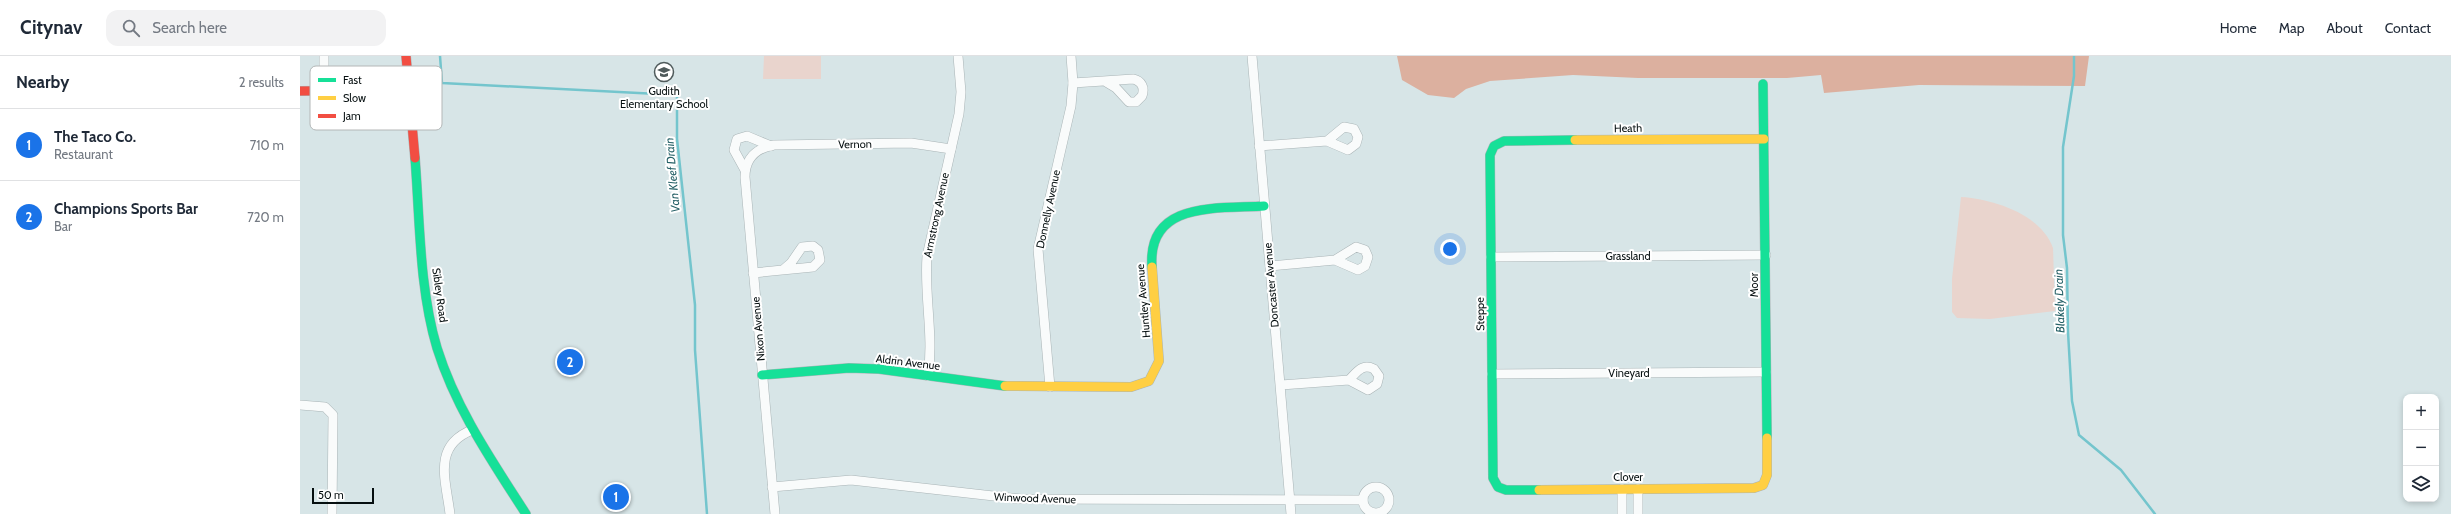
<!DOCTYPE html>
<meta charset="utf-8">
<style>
body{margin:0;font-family:Cabin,sans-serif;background:#f2f2f3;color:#1f2937}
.controls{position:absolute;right:12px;bottom:12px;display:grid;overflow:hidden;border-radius:8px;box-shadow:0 2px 6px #0003}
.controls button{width:36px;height:36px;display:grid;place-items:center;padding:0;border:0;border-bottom:1px solid #e0e1e3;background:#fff;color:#1f2937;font:20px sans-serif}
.scale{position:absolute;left:12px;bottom:10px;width:62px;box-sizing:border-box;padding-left:4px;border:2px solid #060f10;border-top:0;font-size:11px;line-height:14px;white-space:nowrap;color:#060f10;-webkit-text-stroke:3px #fff;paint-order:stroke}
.you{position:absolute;left:1150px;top:193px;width:14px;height:14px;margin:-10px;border:3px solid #fff;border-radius:50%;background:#1a73e8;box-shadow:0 0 0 6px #1a73e833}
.badge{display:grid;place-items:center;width:26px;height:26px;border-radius:50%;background:#1a73e8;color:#fff;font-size:13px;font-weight:700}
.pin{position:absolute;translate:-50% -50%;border:2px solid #fff;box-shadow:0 1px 4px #0006}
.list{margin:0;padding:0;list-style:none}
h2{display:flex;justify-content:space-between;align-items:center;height:52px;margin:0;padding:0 16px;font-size:17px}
h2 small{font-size:13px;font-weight:400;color:#747a83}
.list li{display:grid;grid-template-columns:26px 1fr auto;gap:12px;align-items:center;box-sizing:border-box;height:72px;padding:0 16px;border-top:1px solid #e0e1e3}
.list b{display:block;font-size:15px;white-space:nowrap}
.list p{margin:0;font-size:13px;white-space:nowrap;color:#747a83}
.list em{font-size:13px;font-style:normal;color:#747a83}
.icon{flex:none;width:22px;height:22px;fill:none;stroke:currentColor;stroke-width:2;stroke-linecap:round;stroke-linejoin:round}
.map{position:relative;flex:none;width:2151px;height:458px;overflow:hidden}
header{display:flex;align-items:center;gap:24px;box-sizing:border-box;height:56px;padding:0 20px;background:#fff;border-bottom:1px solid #e0e1e3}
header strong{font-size:19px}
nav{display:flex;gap:22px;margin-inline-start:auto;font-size:14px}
.search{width:280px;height:36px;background:#f2f2f3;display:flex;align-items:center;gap:10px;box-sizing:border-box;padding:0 14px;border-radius:12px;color:#747a83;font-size:15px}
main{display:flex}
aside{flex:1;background:#fff}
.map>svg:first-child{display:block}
</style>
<header>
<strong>Citynav</strong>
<div class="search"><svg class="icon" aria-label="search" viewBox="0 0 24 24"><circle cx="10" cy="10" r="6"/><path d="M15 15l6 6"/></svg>Search here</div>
<nav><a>Home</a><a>Map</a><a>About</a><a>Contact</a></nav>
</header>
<main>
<aside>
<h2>Nearby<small>2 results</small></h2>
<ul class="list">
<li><span class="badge">1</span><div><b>The Taco Co.</b><p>Restaurant</p></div><em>710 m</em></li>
<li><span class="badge">2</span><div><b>Champions Sports Bar</b><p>Bar</p></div><em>720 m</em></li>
</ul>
</aside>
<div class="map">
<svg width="2151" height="458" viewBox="0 0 2151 458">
<rect width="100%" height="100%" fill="#d7e5e7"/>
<g fill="#e9d4cd">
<polygon points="464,0 521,0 521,23 463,23"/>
<path d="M1661 141C1693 143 1741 158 1753 192L1755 255 1690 263 1657 262 1652 256V223Z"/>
</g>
<polygon fill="#dcb09f" points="1097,0 1789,0 1785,30 1619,29 1524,37 1521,19 1487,22 1338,22 1273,19 1190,25 1166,33 1154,42 1128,39 1102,24"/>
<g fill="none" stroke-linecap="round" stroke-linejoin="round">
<g stroke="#74c5cd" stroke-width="2.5">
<polyline points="140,0 142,27 377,39 377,83 395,249 395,294 407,458"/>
<polyline points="1774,0 1774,20 1763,91 1763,179 1767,212 1768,276 1772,345 1779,379 1821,414 1855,458"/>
</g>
<defs>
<g id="street">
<polyline points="952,0 991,458"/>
<path d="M773 27 833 23C842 25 845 32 842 40L836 46H829L816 32 806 26"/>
<polyline points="24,35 24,0"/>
<polyline points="959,90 1027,85 1048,94 1056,88 1058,81 1054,73 1044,71 1027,85"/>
<polyline points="445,114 434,94 437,83 447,80 471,90"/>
<polyline points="1191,201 1466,199"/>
<polyline points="970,210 1035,204 1056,191 1065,194 1068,201 1065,210 1058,214 1035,204"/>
<polyline points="453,217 513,211 520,204 518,194 513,190 502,191 491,207 484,213"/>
<polyline points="1192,318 1466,316"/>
<path d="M628 320C634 279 624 240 627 200L659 58 661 36 658 0"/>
<path d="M981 329 1049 324 1068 334 1077 328 1079 320 1074 313C1062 307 1057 316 1049 324"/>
<polyline points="750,331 738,193 771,50 773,27 771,0"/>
<polyline points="0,349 25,351 33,359 32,458"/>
<circle cx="1076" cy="444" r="13"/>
<polyline points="472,431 551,424 721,443 1063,444"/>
<polyline points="1322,433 1322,458"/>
<polyline points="1338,433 1338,458"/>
<path d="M150 458C146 424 132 390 172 374"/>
<path d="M475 458 445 121C445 103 456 92 474 89L611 87 651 93"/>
</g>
<g id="fast">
<polyline points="1463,28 1467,382"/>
<path d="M115 102C120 164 119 232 137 292 156 353 192 405 226 458"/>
<path d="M852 211C847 145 917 153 964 150"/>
<polyline points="462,319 549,312 579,313 705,330"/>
<polyline points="1239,434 1206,434 1198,431 1193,422 1190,99 1194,90 1204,85 1275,84"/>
</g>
<g id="slow">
<polyline points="1275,84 1464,83"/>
<polyline points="705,330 831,331 849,325 859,305 852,211"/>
<polyline points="1239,434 1454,432 1463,429 1467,419 1467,382"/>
</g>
<g id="jam">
<polyline points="106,0 115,102"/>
<polyline points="0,35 109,34"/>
</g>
</defs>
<use href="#street" stroke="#a9b4b6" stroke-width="10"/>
<use href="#fast" stroke="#a9b4b6" stroke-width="10"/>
<use href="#slow" stroke="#a9b4b6" stroke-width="10"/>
<use href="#jam" stroke="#a9b4b6" stroke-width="10"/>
<use href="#street" stroke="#f9fbfb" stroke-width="9"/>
<use href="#fast" stroke="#16e098" stroke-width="9"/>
<use href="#slow" stroke="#ffcf43" stroke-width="9"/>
<use href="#jam" stroke="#f24e42" stroke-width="9"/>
</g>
<defs>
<symbol id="school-ring" viewBox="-11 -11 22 22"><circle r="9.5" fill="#fff" stroke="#4f5a5b" stroke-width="1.5"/><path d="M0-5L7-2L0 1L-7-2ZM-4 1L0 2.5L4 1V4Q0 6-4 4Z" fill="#4f5a5b"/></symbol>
</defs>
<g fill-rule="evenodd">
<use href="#school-ring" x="353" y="5" width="22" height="22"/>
</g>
<g text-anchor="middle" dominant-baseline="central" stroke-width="4" stroke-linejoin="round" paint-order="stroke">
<g font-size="11" fill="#060f10" stroke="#fff">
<text x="364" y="35">Gudith<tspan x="364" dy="13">Elementary School</tspan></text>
</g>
<g font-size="11" fill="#060f10" stroke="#fff">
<text transform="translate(1328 72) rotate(-1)">Heath</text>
<text transform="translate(555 88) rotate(-1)">Vernon</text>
<text transform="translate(748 153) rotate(-78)">Donnelly Avenue</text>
<text transform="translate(636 159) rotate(-78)">Armstrong Avenue</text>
<text x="1328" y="200">Grassland</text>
<text transform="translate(971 229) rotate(-95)">Doncaster Avenue</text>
<text transform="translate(1454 229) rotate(-90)">Moor</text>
<text transform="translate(140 239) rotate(82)">Sibley Road</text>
<text transform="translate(843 245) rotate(-95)">Huntley Avenue</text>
<text transform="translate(1180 258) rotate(-91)">Steppe</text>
<text transform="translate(458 273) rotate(-95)">Nixon Avenue</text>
<text transform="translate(608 306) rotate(7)">Aldrin Avenue</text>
<text x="1329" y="317">Vineyard</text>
<text x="1328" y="421">Clover</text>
<text transform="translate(735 442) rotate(2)">Winwood Avenue</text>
</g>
<g font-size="12" font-style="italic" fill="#266167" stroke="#fff">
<text transform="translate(372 119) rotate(-95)">Van Kleef Drain</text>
<text transform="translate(1759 245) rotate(-92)">Blakely Drain</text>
</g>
</g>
<rect x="10" y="10" width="132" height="64" rx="6" fill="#fff" stroke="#b4b7b7" stroke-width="1"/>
<rect x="18" y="22" width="18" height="4" fill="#16e098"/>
<rect x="18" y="40" width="18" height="4" fill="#ffcf43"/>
<rect x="18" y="58" width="18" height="4" fill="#f24e42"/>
<g font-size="11" fill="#060f10">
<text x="43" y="28">Fast</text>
<text x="43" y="46">Slow</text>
<text x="43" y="64">Jam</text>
</g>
</svg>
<div class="controls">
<button>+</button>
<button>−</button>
<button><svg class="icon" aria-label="layers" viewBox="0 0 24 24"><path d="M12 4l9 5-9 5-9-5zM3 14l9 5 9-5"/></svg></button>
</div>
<div class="scale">50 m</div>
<div class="you"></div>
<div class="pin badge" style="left:316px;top:441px">1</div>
<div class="pin badge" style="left:270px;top:306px">2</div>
</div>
</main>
